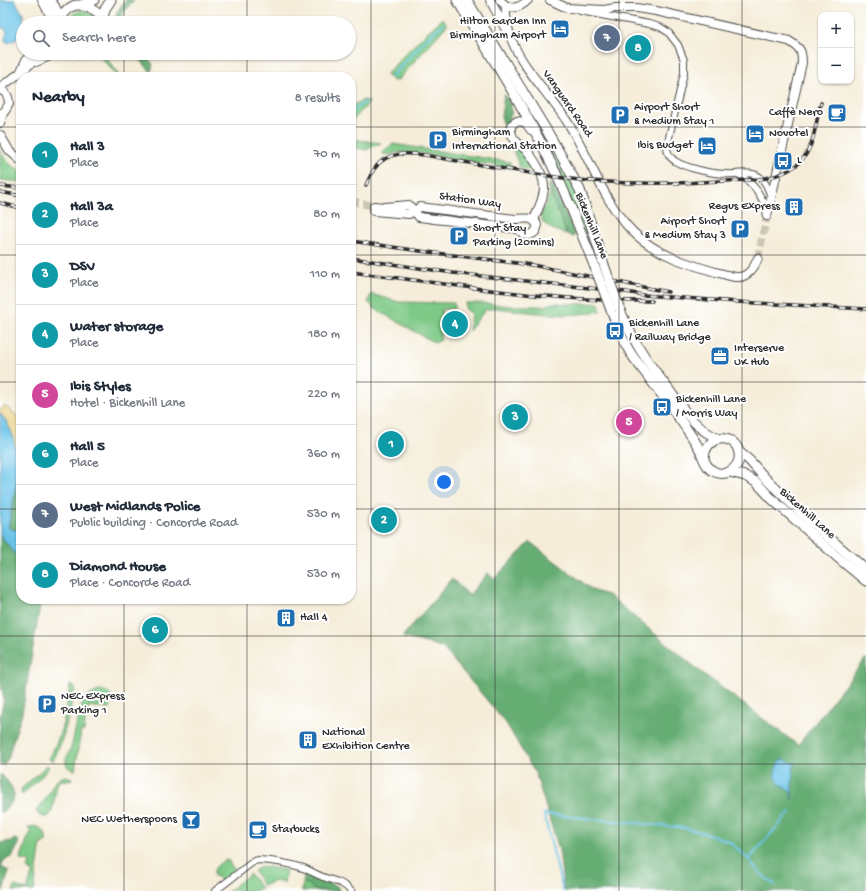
<!DOCTYPE html>
<meta charset="utf-8">
<style>
body{margin:0;font-family:"Gochi Hand",sans-serif;background:#f2f2f3;color:#1f2937}
.controls{position:absolute;right:12px;top:12px;display:grid;overflow:hidden;border-radius:8px;box-shadow:0 1px 3px #0004}
.controls button{width:36px;height:36px;display:grid;place-items:center;padding:0;border:0;border-bottom:1px solid #e0e1e3;background:#fff;color:#1f2937;font:20px sans-serif}
.you{position:absolute;left:444px;top:482px;width:14px;height:14px;margin:-10px;border:3px solid #fff;border-radius:50%;background:#1a73e8;box-shadow:0 0 0 6px #1a73e833}
.badge{display:grid;place-items:center;width:26px;height:26px;border-radius:50%;background:#b45309;color:#fff;font-size:13px;font-weight:700}
.pin{position:absolute;translate:-50% -50%;border:2px solid #fff;box-shadow:0 1px 4px #0006}
.list{margin:0;padding:0;list-style:none}
h2{display:flex;justify-content:space-between;align-items:center;height:52px;margin:0;padding:0 16px;font-size:17px}
h2 small{font-size:13px;font-weight:400;color:#747a83}
.list li{display:grid;grid-template-columns:26px 1fr auto;gap:12px;align-items:center;box-sizing:border-box;height:60px;padding:0 16px;border-top:1px solid #e0e1e3}
.list b{display:block;font-size:15px;white-space:nowrap}
.list p{margin:0;font-size:13px;white-space:nowrap;color:#747a83}
.list em{font-size:13px;font-style:normal;color:#747a83}
.icon{flex:none;width:22px;height:22px;fill:none;stroke:currentColor;stroke-width:2;stroke-linecap:round;stroke-linejoin:round}
.map{position:relative;flex:none;width:866px;height:891px;overflow:hidden}
.search{position:absolute;background:#fff;box-shadow:0 1px 3px #0004;left:16px;top:16px;width:340px;height:44px;display:flex;align-items:center;gap:10px;box-sizing:border-box;padding:0 14px;border-radius:22px;color:#747a83;font-size:15px}
.panel{position:absolute;background:#fff;box-shadow:0 1px 3px #0004;left:16px;top:72px;width:340px;height:532px;border-radius:16px}
.map>svg:first-child{display:block}
</style>
<div class="map">
<svg width="866" height="891" viewBox="0 0 866 891">
<rect width="100%" height="100%" fill="#fff"/>
<filter id="ink" filterUnits="userSpaceOnUse"><feTurbulence type="fractalNoise" baseFrequency=".025" numOctaves="2"/><feDisplacementMap in="SourceGraphic" scale="8" xChannelSelector="R" yChannelSelector="G"/><feConvolveMatrix kernelMatrix="1 2 1 2 8 2 1 2 1" color-interpolation-filters="sRGB"/></filter>
<filter id="wash" filterUnits="userSpaceOnUse"><feTurbulence type="fractalNoise" baseFrequency=".012" numOctaves="4" result="noise"/><feDisplacementMap in="SourceGraphic" scale="16" xChannelSelector="R" yChannelSelector="G"/><feGaussianBlur stdDeviation="0.9" result="paint"/><feColorMatrix in="noise" values="0 0 0 0 0 0 0 0 0 0 0 0 0 0 0 0 0 1.4 0 .05"/><feComposite in="paint" operator="in"/></filter>
<g filter="url(#wash)">
<rect width="100%" height="100%" fill="#f5edd9"/>
<g fill="#7ec986" stroke="#547a58">
<polygon points="460,0 463,0 566,170 580,201 592,237 587,237"/>
<path d="M83 10 95 15 100 23H66C69 15 75 12 83 10Z"/>
<path d="M443 18 447 25 398 80 393 81 386 75C404 54 422 36 443 18Z"/>
<path d="M99 53H106C108 61 113 68 118 74L117 75 97 54Z"/>
<polygon points="363,100 368,101 369,103 351,122 351,106"/>
<polygon points="351,139 381,143 366,150 351,147"/>
<polygon points="509,140 532,163 536,172 520,168"/>
<polygon points="393,144 510,162 511,168 419,153 400,152 390,155 383,154 383,151"/>
<path d="M0 150C4 159 11 167 21 170V182L0 180Z"/>
<path d="M550 193 567 234C557 231 540 227 541 214 542 210 545 206 547 202 548 199 549 196 550 193Z"/>
<polygon points="371,294 399,302 454,303 454,309 442,309 440,336 441,340 435,343 375,309 368,302"/>
<path d="M465 303H481L511 306H546L552 303 570 304 599 303 600 311C566 319 530 312 496 308L485 310 469 331 471 313 465 309Z"/>
<path d="M70 685H73L75 688C69 713 65 738 53 761L49 759 57 742 63 723Z"/>
<path d="M99 691C112 690 113 697 110 708L108 709 89 706 88 712 86 713 84 731H81L75 770C71 770 67 768 66 763 65 758 69 753 71 748 75 735 77 717 82 705 85 698 92 693 99 691Z"/>
<polygon points="46,765 49,767 42,776 22,795 21,789 42,770"/>
<path d="M65 776 72 778 71 781 61 780 57 785 52 811C49 820 40 818 36 811 40 806 43 802 46 798 54 787 50 782 65 776Z"/>
<path d="M34 826C44 828 47 834 46 843H41L34 891H13L15 886 27 890 33 871 28 869 30 862 20 860 27 840 31 832 28 828Z"/>
<path d="M226 860 229 861 230 864 235 870 221 882 217 877 214 876C212 868 219 863 226 860Z"/>
<polygon points="262,866 286,870 284,883 275,881 263,886 254,871"/>
<polygon points="250,874 261,888 256,891 228,891"/>
<polygon points="304,874 307,875 306,883 314,889 325,891 302,891"/>
</g>
<g fill="#66ad73" stroke="#486c4f">
<path d="M126 0H135L125 10 120 18 125 23H115C114 13 120 7 126 0Z"/>
<polygon points="135,53 143,53 153,64 151,72 135,54"/>
<path d="M504 94C510 103 515 109 509 119L510 123 507 126 506 131 501 117Z"/>
<polygon points="549,184 552,184 575,234 574,237 567,234 550,193 549,189"/>
<polygon points="20,470 21,470 21,529 14,530 8,527"/>
<polygon points="0,535 21,561 21,599 42,599 40,606 22,713 11,747 9,757 4,765 0,765 0,716 4,700 0,680"/>
<polygon points="530,542 594,591 608,595 701,672 798,745 866,658 866,891 564,891 559,850 536,775 506,723 443,648 434,645 402,637 452,579 469,595 488,573 494,579"/>
<path d="M1 774C7 781 19 792 12 802 9 806 4 810 0 813V775Z"/>
<polygon points="15,839 18,840 19,844 12,857 4,860 1,867 9,871 3,891 0,891 0,843 11,841"/>
<polygon points="307,875 337,886 339,889 339,891 325,891 314,889 305,883"/>
</g>
<polygon fill="#eeda9e" stroke="#8c8264" points="5,406 21,420 21,470 20,470 20,467 6,421 0,413 0,410"/>
<g fill="#6bc4e9" stroke="#4b788a">
<path d="M0 0H15L23 14 24 23H23C23 34 17 42 6 43L5 39 7 33 4 28 0 27Z"/>
<polygon points="0,413 6,421 12,433 20,467 8,527 14,530 21,529 21,561 0,535"/>
<polygon points="783,759 796,764 793,768 794,775 792,784 792,800 791,793 788,789 780,784 775,778 775,771 779,761"/>
</g>
<g fill="none" stroke-linecap="round" stroke-linejoin="round">
<g stroke="#6bc4e9" stroke-width="2">
<polyline points="391,77 426,39 443,24"/>
<polyline points="351,112 365,102"/>
<polyline points="749,859 790,812"/>
<polyline points="563,891 544,814 685,828 712,835 730,842 749,860 760,873 775,885"/>
</g>
</g>
</g>
<g filter="url(#ink)">
<g fill="none" stroke-linecap="round" stroke-linejoin="round">
<g stroke="#cdc6b6" stroke-width="8" stroke-dasharray="8 4" stroke-linecap="butt">
<polyline points="351,201 374,206"/>
<polyline points="758,258 767,216"/>
</g>
<defs>
<g id="minor">
<path d="M580 11 649 24 660 27 668 32 678 45 684 60V73L667 146C667 153 670 158 675 161 685 168 714 174 726 174 736 175 746 171 756 175 765 179 768 188 771 197"/>
<path d="M738 174C756 185 759 193 768 211"/>
<path d="M215 891 254 861 259 860C273 861 287 863 300 867 308 869 315 874 323 877 334 881 343 882 351 891"/>
</g>
<g id="tertiary">
<polyline points="42,0 50,15 51,23"/>
<polyline points="490,0 506,30"/>
<path d="M500 0C509 11 519 9 528 0"/>
<path d="M550 0 567 8 604 10 615 8H636L656 11 789 41C800 48 802 50 802 63L767 216"/>
<path d="M506 6C505 16 508 31 512 41 524 70 551 96 568 123 591 159 603 202 633 232 657 255 688 264 719 273 725 274 731 277 737 277 747 278 755 267 758 258"/>
<polyline points="36,62 54,54 58,53"/>
<polyline points="21,71 26,60 32,53"/>
<path d="M0 87C16 77 29 66 42 53"/>
<path d="M0 90C7 92 9 97 9 104L5 111 0 114"/>
<polyline points="0,123 3,113"/>
<path d="M531 130 525 122 517 121 511 125C509 139 519 143 528 152 536 162 544 174 544 188 544 199 537 210 534 221"/>
<polyline points="0,135 9,150 21,161"/>
<path d="M374 211 409 214 420 207 515 219C522 219 537 215 537 227 537 232 531 236 526 235 523 235 522 232 519 230 517 229 513 228 510 228 480 224 449 221 419 217L409 205 385 207 374 206"/>
</g>
<g id="secondary">
<polyline points="50,0 55,7 60,21"/>
<path d="M457 0C489 53 523 105 550 161 567 195 580 230 594 265"/>
<polyline points="467,0 547,131 563,159 580,190 604,265"/>
<polyline points="81,5 94,0"/>
<polyline points="103,19 105,9 111,0"/>
<path d="M59 23C61 16 67 9 73 6 84 2 101 13 105 23"/>
<polyline points="78,53 81,54 86,53"/>
<path d="M611 310C618 328 625 347 637 362 658 390 681 418 699 448 703 456 705 467 713 471 720 475 728 474 733 469 738 465 740 459 739 453 736 433 705 433 704 459"/>
<path d="M620 310C627 327 635 342 645 357 652 368 661 379 669 390 683 409 696 430 719 439"/>
<polyline points="739,452 749,460 765,478 803,515 866,570"/>
<polyline points="730,472 745,476 756,482 773,500 836,556 866,581"/>
</g>
</defs>
<use href="#minor" stroke="#494845" stroke-width="8"/>
<use href="#tertiary" stroke="#494845" stroke-width="10"/>
<use href="#secondary" stroke="#494845" stroke-width="11"/>
<use href="#minor" stroke="#fff" stroke-width="6"/>
<use href="#tertiary" stroke="#fff" stroke-width="8"/>
<use href="#secondary" stroke="#fff" stroke-width="9"/>
<defs>
<g id="rail">
<path d="M366 185C369 179 371 173 375 168 387 151 407 153 425 155 456 161 487 166 518 171 542 175 565 179 590 181 633 184 677 184 720 181 746 180 776 182 798 164 815 149 815 123 821 103"/>
<polyline points="0,186 21,188"/>
<polyline points="0,192 21,196"/>
<polyline points="0,203 21,208"/>
<polyline points="351,241 420,251 532,265 668,292"/>
<polyline points="351,258 453,273 626,292 643,295 738,302 866,309"/>
<path d="M351 272C451 284 551 302 652 301"/>
</g>
</defs>
<use href="#rail" stroke="#2b2b2b" stroke-width="3.5"/>
<use href="#rail" stroke="#fff" stroke-width="2" stroke-dasharray="6" stroke-linecap="butt"/>
<defs>
<g id="secondary-bridge">
<polyline points="594,265 611,310"/>
<polyline points="604,265 620,310"/>
</g>
</defs>
<use href="#secondary-bridge" stroke="#494845" stroke-width="11" stroke-linecap="butt"/>
<use href="#secondary-bridge" stroke="#fff" stroke-width="9"/>
</g>
</g>
<path fill="none" stroke="#2b2b2b" stroke-width="1" stroke-opacity="0.55" d="M124 0V23M247 0V23M371 0V891M495 0V891M619 0V891M742 0V891M124 53V77M247 53V77M0 127H21M351 127H866M0 255H21M351 255H866M0 382H21M351 382H866M0 509H21M351 509H866M124 599V891M247 599V891M0 636H866M0 764H866"/>
<defs>
<symbol id="hotel-square" viewBox="-11 -11 22 22"><rect x="-9" y="-9" width="18" height="18" rx="4" fill="#1f6fb2" stroke="#fff"/><path d="M-6-4.5h1.5V1H6V5H4.5V3h-9V5H-6ZM-4 0a1.8 1.8 0 1 1 3.6 0ZM.5 0V-2.5h3Q6-2.5 6 0Z" fill="#fff"/></symbol>
<symbol id="cafe-square" viewBox="-11 -11 22 22"><rect x="-9" y="-9" width="18" height="18" rx="4" fill="#1f6fb2" stroke="#fff"/><path d="M-5.5-4.5H6V0H3Q3 3.5 0 3.5H-2.5Q-5.5 3.5-5.5 0ZM3-3.2v2h1.7v-2ZM-6 4.5H4V6H-6Z" fill="#fff"/></symbol>
<symbol id="parking-square" viewBox="-11 -11 22 22"><rect x="-9" y="-9" width="18" height="18" rx="4" fill="#1f6fb2" stroke="#fff"/><path d="M-3.5-5.5H1a3.5 3.5 0 0 1 0 7H-1V5.5H-3.5ZM-1-3.4V-.6H.8a1.4 1.4 0 0 0 0-2.8Z" fill="#fff"/></symbol>
<symbol id="bus-square" viewBox="-11 -11 22 22"><rect x="-9" y="-9" width="18" height="18" rx="4" fill="#1f6fb2" stroke="#fff"/><path d="M-5-6H5V4H4V6H2V4H-2V6H-4V4H-5ZM-3.5-4V0h7V-4ZM-3.5 1.2v1.5H-2V1.2ZM2 1.2v1.5H3.5V1.2Z" fill="#fff"/></symbol>
<symbol id="building-square" viewBox="-11 -11 22 22"><rect x="-9" y="-9" width="18" height="18" rx="4" fill="#1f6fb2" stroke="#fff"/><path d="M-4-6H4V6H1V3H-1V6H-4ZM-2.5-4.3h1.7v1.8h-1.7ZM.8-4.3h1.7v1.8H.8ZM-2.5-1h1.7V.8h-1.7ZM.8-1h1.7V.8H.8Z" fill="#fff"/></symbol>
<symbol id="office-square" viewBox="-11 -11 22 22"><rect x="-9" y="-9" width="18" height="18" rx="4" fill="#1f6fb2" stroke="#fff"/><path d="M-6-3h4V-5.5h4V-3h4V5H-6ZM-1-4.5V-3h2v-1.5ZM-6 0V1H6V0Z" fill="#fff"/></symbol>
<symbol id="bar-square" viewBox="-11 -11 22 22"><rect x="-9" y="-9" width="18" height="18" rx="4" fill="#1f6fb2" stroke="#fff"/><path d="M-6-5H6L.8 .8V4.5H3.5V6h-7V4.5H-.8V.8Z" fill="#fff"/></symbol>
</defs>
<g fill-rule="evenodd">
<use href="#hotel-square" x="549" y="18" width="22" height="22"/>
<use href="#cafe-square" x="826" y="102" width="22" height="22"/>
<use href="#parking-square" x="609" y="104" width="22" height="22"/>
<use href="#hotel-square" x="744" y="123" width="22" height="22"/>
<use href="#parking-square" x="427" y="129" width="22" height="22"/>
<use href="#hotel-square" x="696" y="135" width="22" height="22"/>
<use href="#bus-square" x="772" y="150" width="22" height="22"/>
<use href="#building-square" x="783" y="196" width="22" height="22"/>
<use href="#parking-square" x="729" y="218" width="22" height="22"/>
<use href="#parking-square" x="448" y="225" width="22" height="22"/>
<use href="#bus-square" x="604" y="320" width="22" height="22"/>
<use href="#office-square" x="709" y="345" width="22" height="22"/>
<use href="#bus-square" x="651" y="396" width="22" height="22"/>
<use href="#building-square" x="275" y="607" width="22" height="22"/>
<use href="#parking-square" x="36" y="693" width="22" height="22"/>
<use href="#building-square" x="297" y="729" width="22" height="22"/>
<use href="#bar-square" x="180" y="809" width="22" height="22"/>
<use href="#cafe-square" x="247" y="819" width="22" height="22"/>
</g>
<g text-anchor="middle" dominant-baseline="central" stroke-width="4" stroke-linejoin="round" paint-order="stroke">
<g font-size="12" fill="#2b2b2b" stroke="#fff" text-anchor="start">
<text x="546" y="22" text-anchor="end">Hilton Garden Inn<tspan x="546" dy="14">Birmingham Airport</tspan></text>
<text x="634" y="108">Airport Short<tspan x="634" dy="14">&amp; Medium Stay 1</tspan></text>
<text x="823" y="113" text-anchor="end">Caffè Nero</text>
<text x="452" y="133">Birmingham<tspan x="452" dy="14">International Station</tspan></text>
<text x="769" y="134">Novotel</text>
<text x="693" y="146" text-anchor="end">Ibis Budget</text>
<text x="797" y="161">L</text>
<text x="780" y="207" text-anchor="end">Regus Express</text>
<text x="726" y="222" text-anchor="end">Airport Short<tspan x="726" dy="14">&amp; Medium Stay 3</tspan></text>
<text x="473" y="229">Short Stay<tspan x="473" dy="14">Parking (20mins)</tspan></text>
<text x="629" y="324">Bickenhill Lane<tspan x="629" dy="14">/ Railway Bridge</tspan></text>
<text x="734" y="349">Interserve<tspan x="734" dy="14">UK Hub</tspan></text>
<text x="676" y="400">Bickenhill Lane<tspan x="676" dy="14">/ Morris Way</tspan></text>
<text x="300" y="618">Hall 4</text>
<text x="61" y="697">NEC Express<tspan x="61" dy="14">Parking 1</tspan></text>
<text x="322" y="733">National<tspan x="322" dy="14">Exhibition Centre</tspan></text>
<text x="177" y="820" text-anchor="end">NEC Wetherspoons</text>
<text x="272" y="830">Starbucks</text>
</g>
<g font-size="12" fill="#2b2b2b" stroke="#fff">
<text transform="translate(567 104) rotate(55)">Vanguard Road</text>
<text transform="translate(470 201) rotate(8)">Station Way</text>
<text transform="translate(591 226) rotate(68)">Bickenhill Lane</text>
<text transform="translate(807 514) rotate(42)">Bickenhill Lane</text>
</g>
</g>
</svg>
<div class="controls">
<button>+</button>
<button>−</button>
</div>
<div class="you"></div>
<div class="pin badge" style="left:391px;top:444px;background:#0f9aa8">1</div>
<div class="pin badge" style="left:384px;top:520px;background:#0f9aa8">2</div>
<div class="pin badge" style="left:515px;top:417px;background:#0f9aa8">3</div>
<div class="pin badge" style="left:455px;top:324px;background:#0f9aa8">4</div>
<div class="pin badge" style="left:629px;top:422px;background:#d1479c">5</div>
<div class="pin badge" style="left:155px;top:630px;background:#0f9aa8">6</div>
<div class="pin badge" style="left:607px;top:38px;background:#5c6f8a">7</div>
<div class="pin badge" style="left:638px;top:48px;background:#0f9aa8">8</div>
<div class="search"><svg class="icon" aria-label="search" viewBox="0 0 24 24"><circle cx="10" cy="10" r="6"/><path d="M15 15l6 6"/></svg>Search here</div>
<section class="panel">
<h2>Nearby<small>8 results</small></h2>
<ul class="list">
<li><span class="badge" style="background:#0f9aa8">1</span><div><b>Hall 3</b><p>Place</p></div><em>70 m</em></li>
<li><span class="badge" style="background:#0f9aa8">2</span><div><b>Hall 3a</b><p>Place</p></div><em>80 m</em></li>
<li><span class="badge" style="background:#0f9aa8">3</span><div><b>DSV</b><p>Place</p></div><em>110 m</em></li>
<li><span class="badge" style="background:#0f9aa8">4</span><div><b>Water storage</b><p>Place</p></div><em>180 m</em></li>
<li><span class="badge" style="background:#d1479c">5</span><div><b>Ibis Styles</b><p>Hotel · Bickenhill Lane</p></div><em>220 m</em></li>
<li><span class="badge" style="background:#0f9aa8">6</span><div><b>Hall 5</b><p>Place</p></div><em>360 m</em></li>
<li><span class="badge" style="background:#5c6f8a">7</span><div><b>West Midlands Police</b><p>Public building · Concorde Road</p></div><em>530 m</em></li>
<li><span class="badge" style="background:#0f9aa8">8</span><div><b>Diamond House</b><p>Place · Concorde Road</p></div><em>530 m</em></li>
</ul>
</section>
</div>
